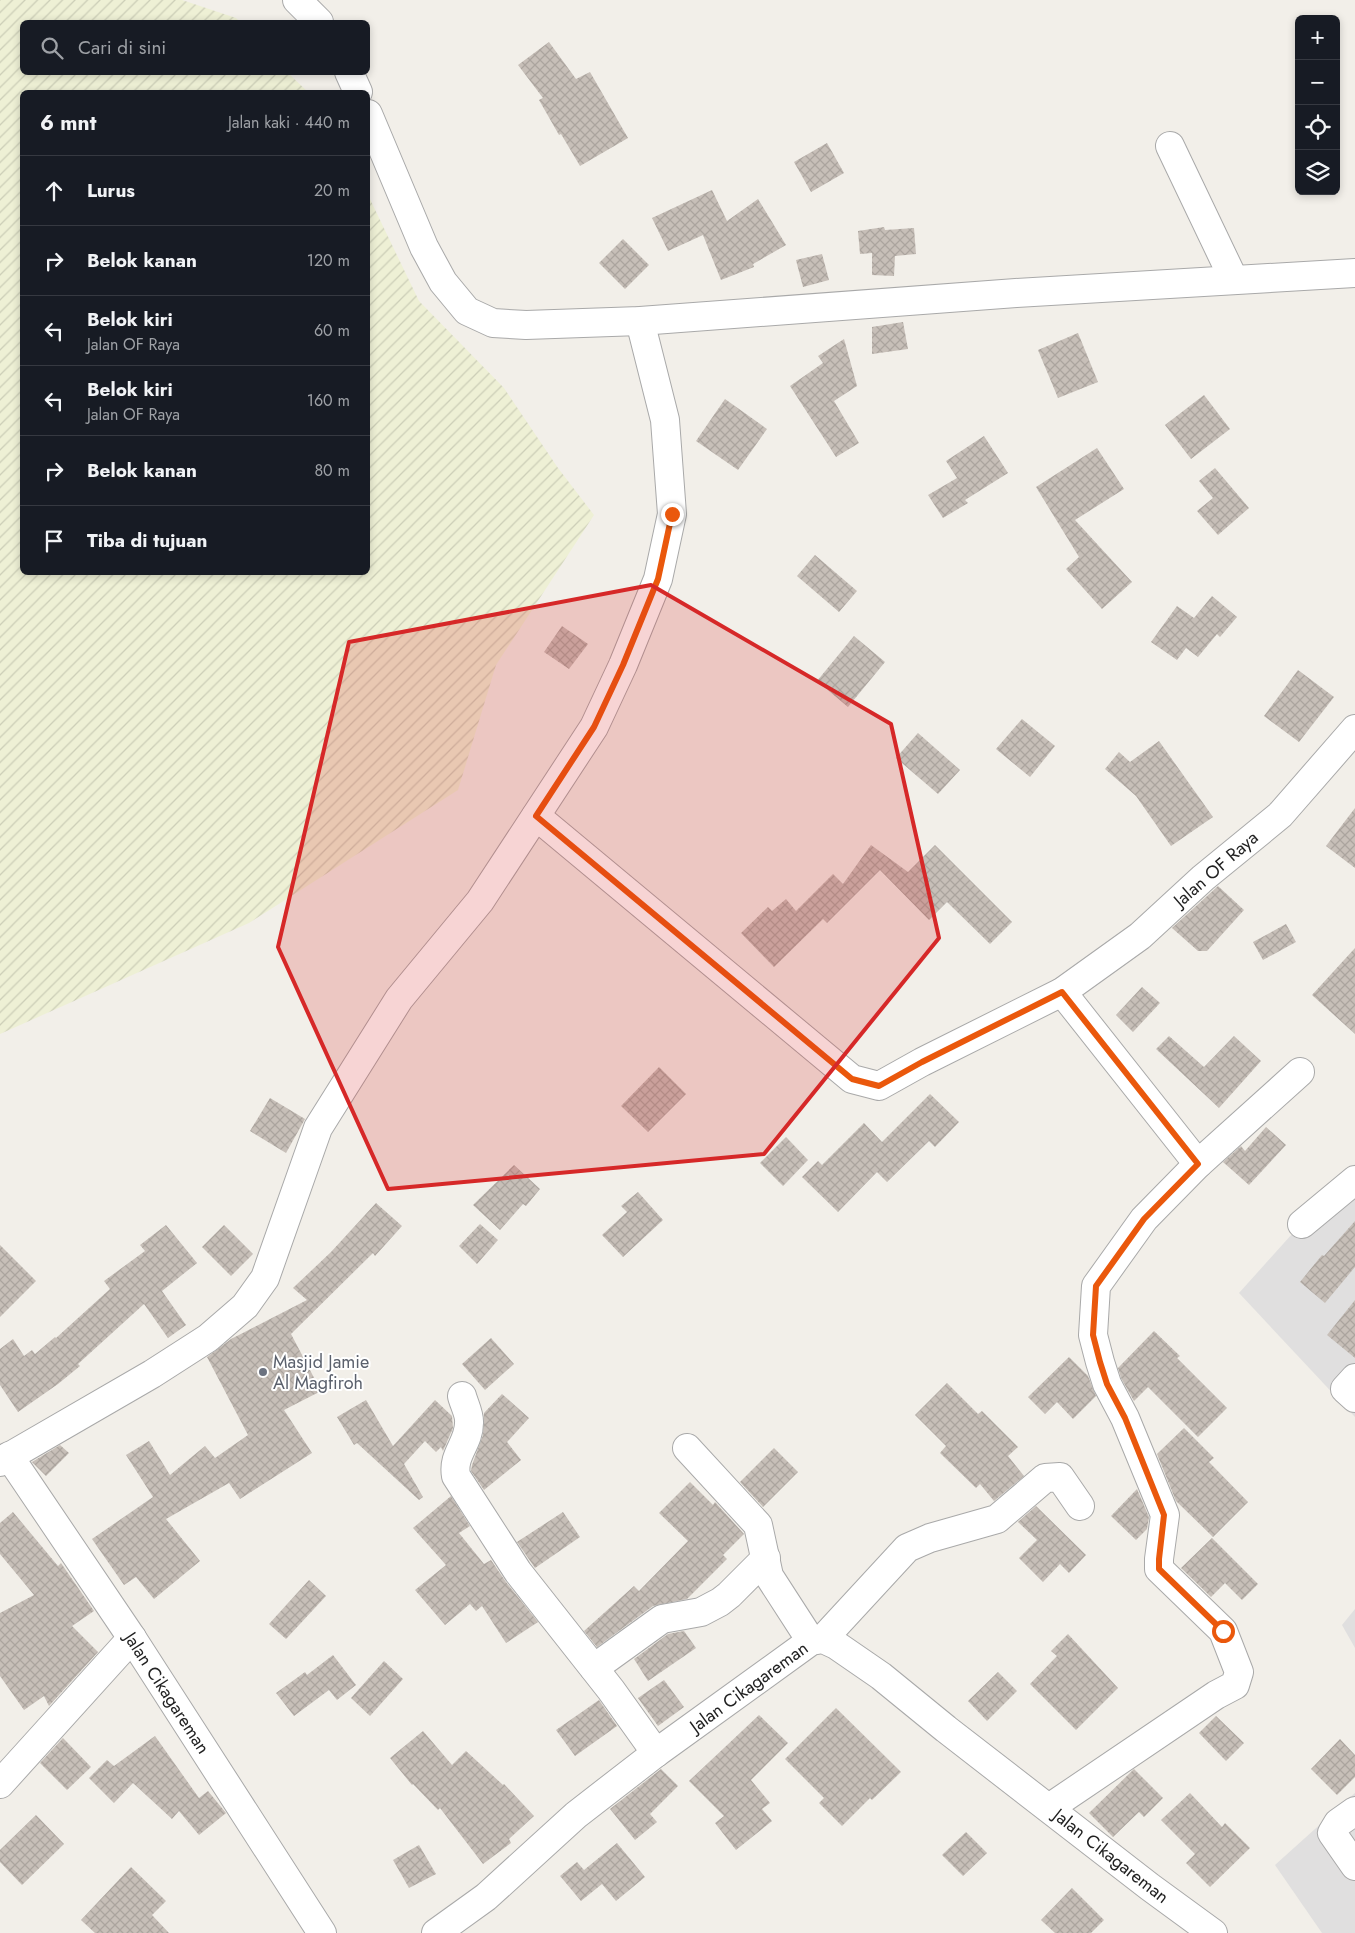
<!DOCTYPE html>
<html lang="id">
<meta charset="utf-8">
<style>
body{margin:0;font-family:Jost,sans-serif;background:#242831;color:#f1f3f6}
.controls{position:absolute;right:15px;top:15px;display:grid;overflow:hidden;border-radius:8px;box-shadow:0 2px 8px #0003}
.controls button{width:45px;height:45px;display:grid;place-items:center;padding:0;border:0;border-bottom:1px solid #363941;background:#171b24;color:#f1f3f6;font:25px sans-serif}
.stop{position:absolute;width:15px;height:15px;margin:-11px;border:4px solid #ea580c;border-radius:50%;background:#fff}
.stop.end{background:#ea580c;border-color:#fff;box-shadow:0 1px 5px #0008}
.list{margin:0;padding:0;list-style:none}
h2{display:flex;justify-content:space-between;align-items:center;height:65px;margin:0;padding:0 20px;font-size:21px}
h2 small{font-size:16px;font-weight:400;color:#9ea1a6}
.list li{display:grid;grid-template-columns:32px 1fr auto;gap:15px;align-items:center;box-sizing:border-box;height:70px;padding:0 20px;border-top:1px solid #363941}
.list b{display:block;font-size:19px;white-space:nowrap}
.list p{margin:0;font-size:16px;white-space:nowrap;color:#9ea1a6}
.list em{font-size:16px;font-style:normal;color:#9ea1a6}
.icon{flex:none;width:28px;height:28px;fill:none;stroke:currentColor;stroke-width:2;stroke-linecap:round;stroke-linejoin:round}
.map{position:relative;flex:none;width:1355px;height:1933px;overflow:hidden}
.search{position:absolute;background:#171b24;box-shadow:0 2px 8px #0003;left:20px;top:20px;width:350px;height:55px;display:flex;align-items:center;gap:12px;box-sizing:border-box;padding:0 18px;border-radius:8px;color:#9ea1a6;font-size:19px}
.panel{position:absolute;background:#171b24;box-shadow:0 2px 8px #0003;left:20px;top:90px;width:350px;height:485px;border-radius:8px}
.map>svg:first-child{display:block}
</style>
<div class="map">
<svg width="1355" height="1933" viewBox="0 0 1355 1933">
<defs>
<pattern id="farmland-furrows" width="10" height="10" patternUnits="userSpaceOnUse" patternTransform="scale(1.25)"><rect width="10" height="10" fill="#eef0d5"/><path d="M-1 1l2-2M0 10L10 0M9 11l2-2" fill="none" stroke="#ccceb7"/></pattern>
<pattern id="building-cross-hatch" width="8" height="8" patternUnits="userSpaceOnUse" patternTransform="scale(1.25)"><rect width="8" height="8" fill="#c7bfb8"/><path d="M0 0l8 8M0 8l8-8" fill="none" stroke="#aba49e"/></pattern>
</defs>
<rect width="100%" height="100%" fill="#f2efe9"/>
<g fill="#e0dfdf">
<polygon points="1355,1164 1355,1417 1239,1293"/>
<polygon points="1355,1609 1355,1648 1342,1625"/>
<polygon points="1355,1793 1355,1933 1322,1933 1275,1865"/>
</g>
<polygon fill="url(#farmland-furrows)" points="0,0 182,0 236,18 240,22 22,22 22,72 288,73 308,92 22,92 22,572 368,572 368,195 419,301 504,388 558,468 594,515 496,665 458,790 249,923 0,1034"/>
<g fill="url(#building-cross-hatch)">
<polygon points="549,42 576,79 590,72 628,138 580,166 561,134 559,135 539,100 543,98 518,65"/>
<polygon points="827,143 844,173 811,192 794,162"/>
<polygon points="712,190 727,221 758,199 786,245 753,264 754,267 721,280 703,235 668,251 652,218"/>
<polygon points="884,227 885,230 914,228 916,254 895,256 894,276 872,275 872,253 860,254 858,231"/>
<polygon points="623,239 649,265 625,289 599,263"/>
<polygon points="822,254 829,280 803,287 796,260"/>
<polygon points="903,322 908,349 872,354 872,327"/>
<polygon points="1078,333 1098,382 1058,398 1038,350"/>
<polygon points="844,339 857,386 834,401 859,443 836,457 790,386 823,363 818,356"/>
<polygon points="1204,395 1230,429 1191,459 1165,425"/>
<polygon points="725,399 767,429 738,470 696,441"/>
<polygon points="984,436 1008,473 965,500 968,503 943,518 928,495 957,478 946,461"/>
<polygon points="1097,448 1124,489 1075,520 1132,582 1102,609 1066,569 1079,557 1036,487"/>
<polygon points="1215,468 1249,508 1218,535 1197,511 1213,498 1199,481"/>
<polygon points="815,555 857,591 839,612 797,576"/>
<polygon points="1212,596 1237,617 1220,637 1217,634 1198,657 1186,648 1177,660 1151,642 1177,606 1194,618"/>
<polygon points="562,626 588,644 569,669 544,652"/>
<polygon points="854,636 885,662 848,707 817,681"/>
<polygon points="1298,670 1334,697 1299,742 1264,716"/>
<polygon points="1022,719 1055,746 1030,777 996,749"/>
<polygon points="918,733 960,770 938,794 896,758"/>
<polygon points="1159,741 1213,817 1171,846 1136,796 1105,769 1119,752 1130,762"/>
<polygon points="1355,808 1355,868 1326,846"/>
<polygon points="871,845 908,872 935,845 1012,922 990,944 947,902 929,920 880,870 827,923 823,919 774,967 741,933 768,907 772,911 786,899 796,911 833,874 843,884"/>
<polygon points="1218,886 1244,910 1207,951 1198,951 1172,928"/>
<polygon points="1286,924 1296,942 1263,960 1253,942"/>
<polygon points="1355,948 1355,1034 1312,995"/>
<polygon points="1142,987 1160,1003 1133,1032 1116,1015"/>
<polygon points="1169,1036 1204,1067 1234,1036 1261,1061 1219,1108 1156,1049"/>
<polygon points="659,1067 686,1094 648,1132 621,1106"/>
<polygon points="930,1094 959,1122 935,1147 929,1141 887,1182 877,1172 838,1212 802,1177 818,1161 822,1165 864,1123 882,1142"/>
<polygon points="270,1098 305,1119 286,1153 250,1131"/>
<polygon points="1266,1127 1286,1145 1249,1185 1223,1162 1241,1146 1245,1151"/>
<polygon points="786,1137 808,1160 783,1186 760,1163"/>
<polygon points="514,1165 540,1189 526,1206 523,1204 500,1230 473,1205"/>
<polygon points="638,1192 663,1220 623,1257 602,1235 627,1212 621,1206"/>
<polygon points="376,1203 402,1226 375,1256 373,1253 291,1334 321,1391 284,1410 312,1453 240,1499 229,1483 166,1519 200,1561 154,1599 136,1577 124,1585 92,1539 153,1497 126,1455 149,1441 170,1475 205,1446 215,1458 248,1435 207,1357 231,1339 307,1300 293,1288 331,1252"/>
<polygon points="1355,1221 1355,1267 1325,1303 1300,1282 1322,1255 1324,1256"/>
<polygon points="480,1224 498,1240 477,1264 459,1246"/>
<polygon points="166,1225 197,1263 162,1291 186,1325 168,1338 144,1304 78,1364 80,1366 58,1384 18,1412 0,1385 0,1349 13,1339 24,1356 32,1350 35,1354 55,1337 56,1338 110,1289 104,1281 145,1251 140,1245"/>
<polygon points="224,1225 253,1254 231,1276 202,1247"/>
<polygon points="0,1245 36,1281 0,1317"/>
<polygon points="1355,1300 1355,1358 1327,1335"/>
<polygon points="1154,1331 1180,1356 1177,1358 1227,1408 1198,1437 1148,1387 1134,1401 1121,1378 1118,1368"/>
<polygon points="491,1338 514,1364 485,1390 462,1364"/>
<polygon points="1069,1357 1088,1376 1096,1396 1073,1419 1057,1402 1045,1414 1028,1397"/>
<polygon points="947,1383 978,1414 982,1411 1018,1447 1008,1456 1024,1476 994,1501 980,1484 976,1488 940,1453 946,1446 915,1415"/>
<polygon points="502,1394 529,1418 507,1442 521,1460 484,1490 471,1471 472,1465 483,1435 484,1413"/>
<polygon points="366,1400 393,1446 435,1400 452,1416 453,1428 443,1451 441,1447 436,1452 425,1441 404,1464 423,1497 419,1500 357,1443 354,1445 337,1417"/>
<polygon points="1184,1428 1214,1458 1209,1462 1248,1502 1213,1537 1176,1501 1157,1454"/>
<polygon points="60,1445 69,1453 46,1476 32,1462"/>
<polygon points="774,1448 798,1472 763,1507 740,1482"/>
<polygon points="690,1482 713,1505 715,1502 744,1534 723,1555 727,1559 687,1599 653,1606 597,1647 584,1631 634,1586 639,1591 688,1541 659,1513"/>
<polygon points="1137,1489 1149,1517 1147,1529 1136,1540 1111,1516"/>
<polygon points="451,1496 470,1526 459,1533 484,1564 491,1560 506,1582 538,1622 506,1643 482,1606 476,1611 470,1604 445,1625 415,1590 446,1565 413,1528"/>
<polygon points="1036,1506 1086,1555 1069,1573 1060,1564 1043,1582 1019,1558 1037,1540 1018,1522"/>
<polygon points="13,1512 58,1566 61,1563 94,1611 72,1626 98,1652 49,1706 44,1696 24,1710 0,1676 0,1613 34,1595 0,1554 0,1523"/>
<polygon points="563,1512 580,1537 535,1568 517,1542"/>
<polygon points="1212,1538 1258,1584 1242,1600 1225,1583 1211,1597 1181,1568"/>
<polygon points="309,1580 326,1596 286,1639 269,1624"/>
<polygon points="684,1631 696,1648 648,1681 634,1659 668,1634"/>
<polygon points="1068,1634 1118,1688 1076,1730 1030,1684 1057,1656 1051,1651"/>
<polygon points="333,1655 356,1685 337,1700 329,1690 294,1716 276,1693 305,1672 307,1675"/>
<polygon points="384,1661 403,1679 370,1716 351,1698"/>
<polygon points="998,1672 1017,1691 987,1721 968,1701"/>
<polygon points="664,1680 684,1707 658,1726 638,1698"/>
<polygon points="599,1700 617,1726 575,1756 556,1730"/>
<polygon points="836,1708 901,1772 872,1800 870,1798 842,1826 819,1803 824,1798 785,1759"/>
<polygon points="759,1715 788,1743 751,1780 770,1803 762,1809 772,1821 736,1850 715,1823 724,1816 689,1781"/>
<polygon points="1216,1716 1244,1743 1226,1761 1199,1733"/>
<polygon points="423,1731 452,1765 466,1751 503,1785 504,1784 534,1816 509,1839 511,1843 483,1864 440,1808 438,1810 413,1784 412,1785 390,1758"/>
<polygon points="155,1736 199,1798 208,1791 226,1813 199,1835 179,1811 172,1819 133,1783 114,1803 89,1778 107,1760 114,1766"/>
<polygon points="63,1738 91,1767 67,1790 40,1763"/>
<polygon points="1340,1739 1355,1755 1355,1777 1337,1795 1311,1769"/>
<polygon points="661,1769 678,1786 650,1814 657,1822 635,1840 610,1809"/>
<polygon points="1134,1769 1163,1798 1144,1817 1139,1812 1113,1837 1089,1813"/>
<polygon points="1190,1793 1222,1827 1225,1823 1250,1848 1210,1887 1186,1863 1195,1854 1161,1820"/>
<polygon points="36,1815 64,1844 22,1885 0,1862 0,1850"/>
<polygon points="966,1832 987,1853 963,1876 942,1855"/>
<polygon points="617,1843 645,1877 616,1901 602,1884 581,1901 560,1876 577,1862 584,1870"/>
<polygon points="419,1845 436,1874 409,1888 393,1860"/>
<polygon points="131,1867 166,1901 152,1915 169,1933 95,1933 81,1920"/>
<polygon points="1072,1888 1104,1920 1091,1933 1055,1933 1041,1920"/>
</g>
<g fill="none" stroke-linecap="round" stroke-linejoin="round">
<defs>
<g id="minor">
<polyline points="297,0 319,22"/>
<polyline points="349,72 358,92"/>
<polyline points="368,114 424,247 443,282 467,311 493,323 526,325 640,321 1016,293 1355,273"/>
<polyline points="1170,146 1234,280"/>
<polyline points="536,816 852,1079 879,1086 922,1062 1062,992 1140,936 1203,878 1280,815 1355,729"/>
<polyline points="1062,992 1198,1164"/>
<polyline points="1302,1224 1355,1180"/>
<polyline points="1355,1378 1345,1389 1355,1398"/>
<path d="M462 1396C464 1404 470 1415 469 1423 469 1444 452 1454 456 1476L518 1572 611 1690 656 1753"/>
<polyline points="687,1448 758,1525 769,1576 811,1641"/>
<polyline points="9,1456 132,1638 322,1933"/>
<polyline points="0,1462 152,1374 208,1338 245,1306 265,1278 318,1128 399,999 480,901 594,727 623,665 658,579 672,514 665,420 640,321"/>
<polyline points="823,1639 907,1548 930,1538 997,1519 1045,1478 1060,1477 1080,1506"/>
<polyline points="594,1668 662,1619 701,1612 720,1602 729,1595 766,1558"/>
<polyline points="0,1784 132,1638"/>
<polyline points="1049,1808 1216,1695 1235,1685 1239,1672 1223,1631 1159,1569 1159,1559 1165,1515 1125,1418 1107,1384 1100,1362 1093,1335 1096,1286 1144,1219 1198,1164 1300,1072"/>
<polyline points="1355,1811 1338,1823 1332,1833 1355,1866"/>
<polyline points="436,1933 486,1897 576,1815 656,1753 811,1641 823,1639 836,1645 881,1676 946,1729 1150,1887 1213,1933"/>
</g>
</defs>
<use href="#minor" stroke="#a9a9a9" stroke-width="30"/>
<use href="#minor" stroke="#fff" stroke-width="28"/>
</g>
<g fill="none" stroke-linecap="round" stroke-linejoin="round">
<polyline stroke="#ea580c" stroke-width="6" points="672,514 658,579 623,665 594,727 536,816 852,1079 879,1086 922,1062 1062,992 1198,1164 1144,1219 1096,1286 1093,1335 1100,1362 1107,1384 1125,1418 1164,1515 1159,1559 1159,1569 1223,1631"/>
</g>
<path fill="#d62828" fill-opacity="0.2" stroke="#d62828" stroke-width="4" stroke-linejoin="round" d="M651 585 891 724 939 938 764 1154 388 1189 278 947 349 642Z"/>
<circle fill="#6b7280" stroke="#fff" stroke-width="2" cx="263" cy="1372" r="5"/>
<g text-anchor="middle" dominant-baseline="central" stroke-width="4" stroke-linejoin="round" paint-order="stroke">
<g font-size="18" fill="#222" stroke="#fff">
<text transform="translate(1216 869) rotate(-41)">Jalan OF Raya</text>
<text transform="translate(749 1687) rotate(-36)">Jalan Cikagareman</text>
<text transform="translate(167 1693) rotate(57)">Jalan Cikagareman</text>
<text transform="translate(1111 1856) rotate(38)">Jalan Cikagareman</text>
</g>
<g font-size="18" fill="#5b616d" stroke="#fff" text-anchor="start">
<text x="273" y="1362">Masjid Jamie<tspan x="273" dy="21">Al Magfiroh</tspan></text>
</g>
</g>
</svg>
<div class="controls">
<button>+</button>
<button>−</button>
<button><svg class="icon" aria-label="locate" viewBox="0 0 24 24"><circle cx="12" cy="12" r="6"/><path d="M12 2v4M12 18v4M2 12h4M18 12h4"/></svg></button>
<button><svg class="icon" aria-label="layers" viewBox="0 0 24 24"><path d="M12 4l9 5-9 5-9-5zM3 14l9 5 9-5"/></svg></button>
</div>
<div class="stop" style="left:1223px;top:1631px"></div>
<div class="stop end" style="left:672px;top:514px"></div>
<div class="search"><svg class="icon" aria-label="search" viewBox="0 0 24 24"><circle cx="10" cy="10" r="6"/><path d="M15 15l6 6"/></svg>Cari di sini</div>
<section class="panel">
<h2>6 mnt<small>Jalan kaki · 440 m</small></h2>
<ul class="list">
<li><svg class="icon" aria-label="ahead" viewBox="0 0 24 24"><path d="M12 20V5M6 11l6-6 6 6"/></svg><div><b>Lurus</b></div><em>20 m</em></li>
<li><svg class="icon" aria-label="right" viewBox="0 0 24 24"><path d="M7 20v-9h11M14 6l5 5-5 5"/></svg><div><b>Belok kanan</b></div><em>120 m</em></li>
<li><svg class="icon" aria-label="left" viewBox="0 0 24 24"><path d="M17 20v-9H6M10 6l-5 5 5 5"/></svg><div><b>Belok kiri</b><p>Jalan OF Raya</p></div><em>60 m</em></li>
<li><svg class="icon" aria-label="left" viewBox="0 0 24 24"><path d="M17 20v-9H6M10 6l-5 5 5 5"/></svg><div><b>Belok kiri</b><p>Jalan OF Raya</p></div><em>160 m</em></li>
<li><svg class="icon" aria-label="right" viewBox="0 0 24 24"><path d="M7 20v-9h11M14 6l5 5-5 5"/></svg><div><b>Belok kanan</b></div><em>80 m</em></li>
<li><svg class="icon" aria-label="arrive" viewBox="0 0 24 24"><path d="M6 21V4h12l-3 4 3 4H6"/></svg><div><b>Tiba di tujuan</b></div></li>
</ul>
</section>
</div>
